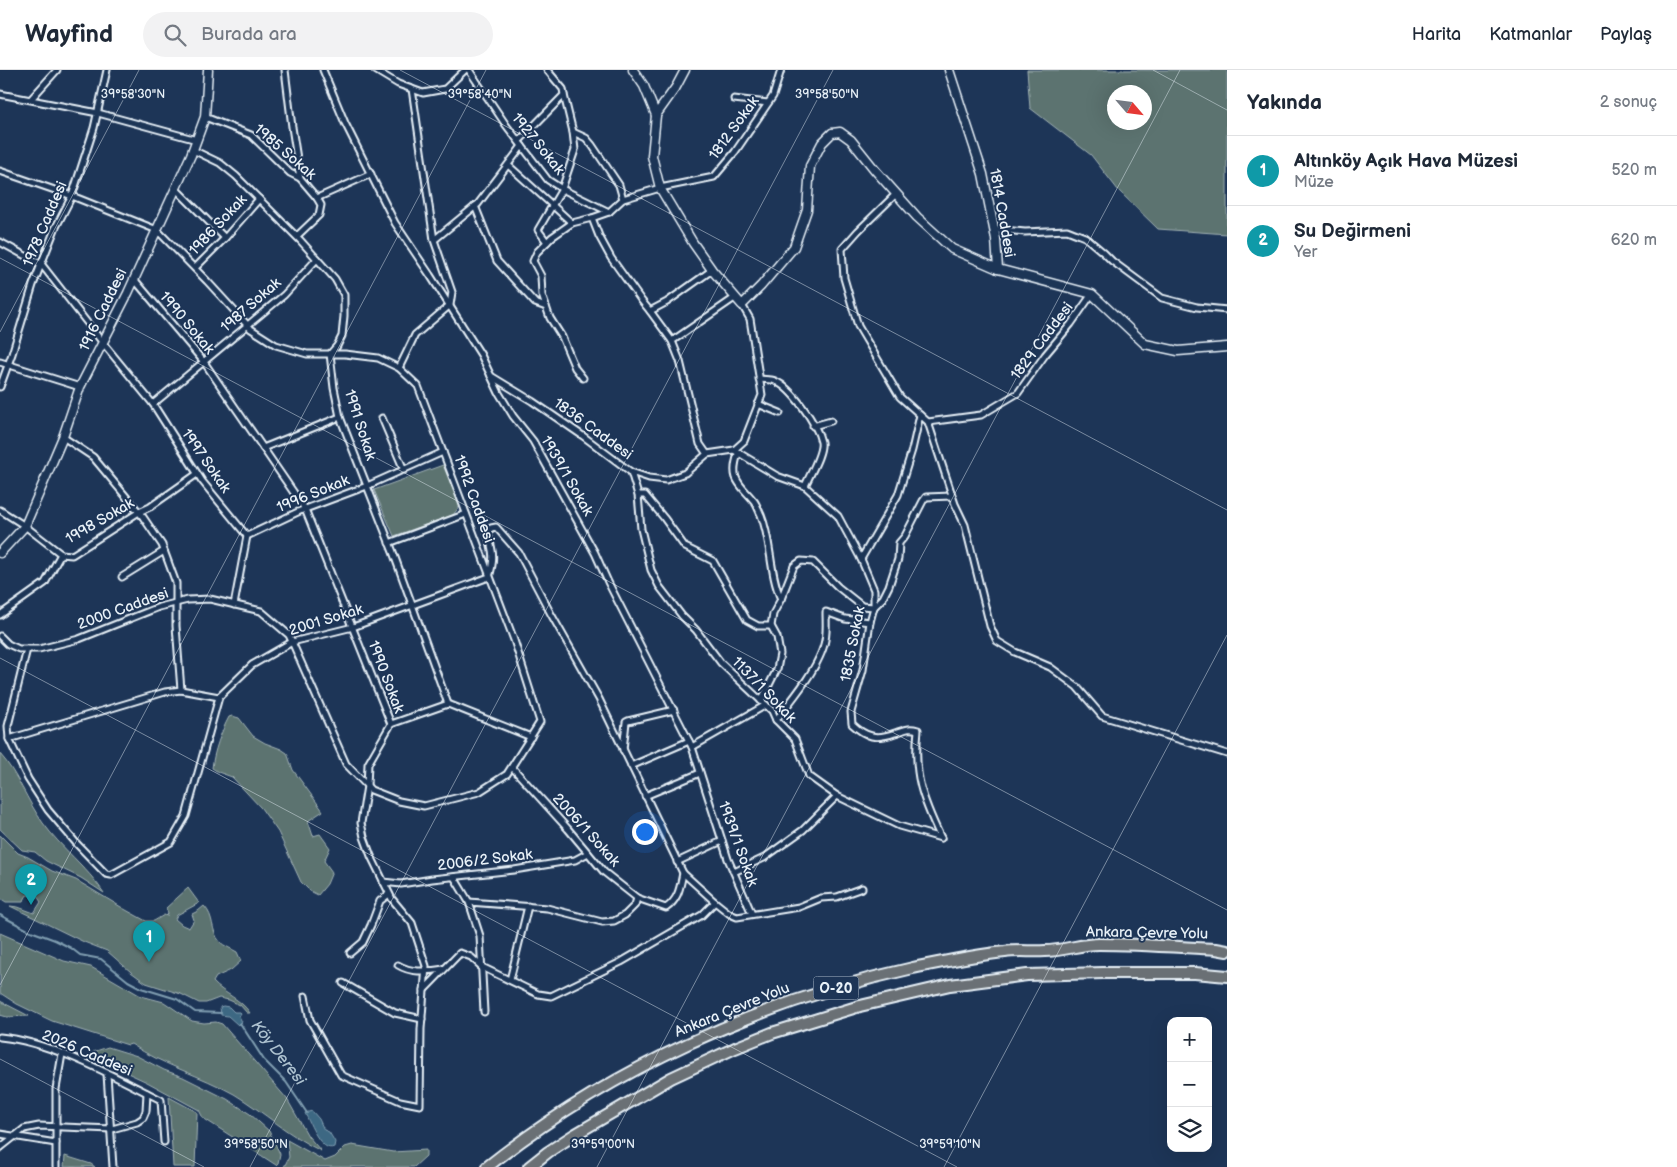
<!DOCTYPE html>
<html lang="tr">
<meta charset="utf-8">
<style>
body{margin:0;font-family:"Balsamiq Sans",sans-serif;background:#f2f2f3;color:#1f2937}
.controls{position:absolute;right:15px;bottom:15px;display:grid;overflow:hidden;border-radius:10px;box-shadow:0 5px 20px #0002}
.controls button{width:45px;height:45px;display:grid;place-items:center;padding:0;border:0;border-bottom:1px solid #e0e1e3;background:#fff;color:#1f2937;font:25px sans-serif}
.compass{position:absolute;left:1107px;top:15px;width:45px;height:45px;border-radius:50%;background:#fff;box-shadow:0 5px 20px #0002;rotate:118deg}
.you{position:absolute;left:644px;top:761px;width:18px;height:18px;margin:-12px;border:4px solid #fff;border-radius:50%;background:#1a73e8;box-shadow:0 0 0 8px #1a73e833}
.badge{display:grid;place-items:center;width:32px;height:32px;border-radius:50%;background:#b45309;color:#fff;font-size:16px;font-weight:700}
.pin{position:absolute;translate:-50% -41px;filter:drop-shadow(0 1px 2px #0008)}
.pin::after{content:'';position:absolute;top:26px;width:18px;height:15px;background:inherit;clip-path:polygon(0 0,100% 0,50% 100%)}
.list{margin:0;padding:0;list-style:none}
h2{display:flex;justify-content:space-between;align-items:center;height:65px;margin:0;padding:0 20px;font-size:21px}
h2 small{font-size:16px;font-weight:400;color:#747a83}
.list li{display:grid;grid-template-columns:32px 1fr auto;gap:15px;align-items:center;box-sizing:border-box;height:70px;padding:0 20px;border-top:1px solid #e0e1e3}
.list b{display:block;font-size:19px;white-space:nowrap}
.list p{margin:0;font-size:16px;white-space:nowrap;color:#747a83}
.list em{font-size:16px;font-style:normal;color:#747a83}
.icon{flex:none;width:28px;height:28px;fill:none;stroke:currentColor;stroke-width:2;stroke-linecap:round;stroke-linejoin:round}
.map{position:relative;flex:none;width:1227px;height:1097px;overflow:hidden}
header{display:flex;align-items:center;gap:30px;box-sizing:border-box;height:70px;padding:0 25px;background:#fff;border-bottom:1px solid #e0e1e3}
header strong{font-size:24px}
nav{display:flex;gap:28px;margin-inline-start:auto;font-size:18px}
.search{width:350px;height:45px;background:#f2f2f3;display:flex;align-items:center;gap:12px;box-sizing:border-box;padding:0 18px;border-radius:28px;color:#747a83;font-size:19px}
main{display:flex}
aside{flex:1;background:#fff}
.map>svg:first-child{display:block}
</style>
<header>
<strong>Wayfind</strong>
<div class="search"><svg class="icon" aria-label="search" viewBox="0 0 24 24"><circle cx="10" cy="10" r="6"/><path d="M15 15l6 6"/></svg>Burada ara</div>
<nav><a>Harita</a><a>Katmanlar</a><a>Paylaş</a></nav>
</header>
<main>
<div class="map">
<svg width="1227" height="1097" viewBox="0 0 1227 1097">
<rect width="100%" height="100%" fill="#1d3557"/>
<filter id="ink" filterUnits="userSpaceOnUse"><feTurbulence type="fractalNoise" baseFrequency=".02" numOctaves="2"/><feDisplacementMap in="SourceGraphic" scale="10" xChannelSelector="R" yChannelSelector="G"/><feConvolveMatrix kernelMatrix="1 2 1 2 8 2 1 2 1" color-interpolation-filters="sRGB"/></filter>
<g filter="url(#ink)">
<g fill="#5b7370" stroke="#a2b2b4" fill-rule="evenodd">
<path d="M1027 0H1227V164L1158 159 1118 120 1091 85 1030 38ZM1114 22H1144V52H1114Z"/>
<polygon points="443,395 460,436 453,445 394,466 374,420"/>
<path d="M232 646 239 648 253 666 265 673 281 679 287 683 293 700 323 741 308 751 313 766 320 764 330 778 324 791 332 802 327 814 318 825 310 821 301 812 278 762 261 738 232 707 218 702 212 698C214 681 221 662 229 647Z"/>
<path d="M0 684C18 704 27 731 43 753 61 778 87 797 104 823L81 808 46 791 35 782 22 780 0 759Z"/>
<path d="M0 765 18 783 28 787 52 801 76 810 126 840 146 851H154L164 845 167 846 168 843 166 838 188 818 199 833 177 845 175 849 182 855 189 858 194 850 192 844 198 841 204 836C215 847 210 860 220 872 224 876 232 879 237 882L241 891 231 900 216 907 213 912C224 924 241 929 250 943H247L240 935 229 930 219 928 206 933H199L181 924 146 913 131 902 107 881 84 872 10 836 18 837 34 843 41 832 37 826 27 825 23 832H6L0 828Z"/>
<path d="M0 863 64 891 91 897 141 926 164 932 192 951 204 953 216 952 222 954 287 1029 308 1066 321 1081C289 1066 264 1042 234 1024 200 1005 164 996 131 974L128 975 52 951 17 934 0 923Z"/>
<polygon points="0,931 29,946 7,947 0,945"/>
<polygon points="108,977 137,986 164,1000 183,1007 227,1029 250,1044 269,1061 280,1084 278,1093 276,1095 203,1048 199,1040 147,1012 106,993 93,982"/>
<polygon points="169,1027 197,1042 195,1097 173,1097"/>
<polygon points="287,1070 325,1091 335,1087 345,1077 352,1075 393,1082 426,1080 426,1086 414,1097 284,1097 289,1087"/>
<polygon points="65,1086 91,1094 95,1097 64,1097"/>
</g>
<g fill="#3d6883" stroke="#819fb2">
<polygon points="223,936 229,937 234,942 240,942 241,943 239,946 242,952 238,955 228,946 221,945 220,937"/>
<path d="M312 1041 319 1049 324 1060 329 1062 335 1072 334 1077C321 1083 310 1053 305 1043Z"/>
</g>
<g fill="none" stroke-linecap="round" stroke-linejoin="round">
<g stroke="#819fb2" stroke-width="2">
<polyline points="0,845 28,860 55,870 71,878 80,885 101,889 128,911 141,918 177,929 195,942 221,943"/>
<polyline points="240,953 264,990 286,1012 307,1043"/>
</g>
<defs>
<g id="street">
<polyline points="285,0 292,57 300,108"/>
<polyline points="323,0 345,53 395,153 430,205 481,285 499,323 513,346 533,371 595,483 608,512 692,677 728,789 752,844"/>
<polyline points="375,0 398,14 423,23 445,19 465,0"/>
<polyline points="469,0 506,55 548,110 562,119 609,142"/>
<polyline points="0,24 98,43 197,70"/>
<polyline points="31,29 57,0"/>
<polyline points="734,29 768,33"/>
<polyline points="205,47 251,65 290,103 300,108 317,128 321,135 319,145 297,166"/>
<polyline points="573,62 586,68 592,75 619,115 623,129"/>
<polyline points="519,71 564,25 563,19 547,0"/>
<polyline points="193,80 220,93 236,106 300,170 335,209 344,225 344,246 342,266 337,276 330,284 334,318 340,347 393,482 448,634"/>
<polyline points="508,95 572,153"/>
<polyline points="0,101 72,126 157,160 207,211 251,259 276,275 307,284 345,284 378,288 399,298 418,316 514,570 540,652 507,704 479,722 424,736 399,731 371,720 346,694 289,565 261,541 210,529 188,530 159,537 79,569 39,579 19,579 8,574 0,566"/>
<polyline points="176,119 225,168"/>
<polyline points="896,124 858,161 842,179 844,208 858,256 900,327 928,352 981,345 1018,323 1045,285 1071,254 1092,224"/>
<polyline points="317,128 371,104"/>
<polyline points="475,136 497,191 535,233 546,237"/>
<polyline points="592,148 599,166 611,188 641,230 650,241 672,271 680,291 700,374 707,384"/>
<polyline points="994,159 1025,162 1067,160 1085,167 1104,183 1112,191 1162,228 1197,237 1227,240"/>
<polyline points="434,170 478,134 522,76"/>
<polyline points="0,172 42,195 103,273 153,334 202,411 247,466 234,535"/>
<polyline points="547,172 538,160 562,119 575,80 573,62 564,25"/>
<polyline points="195,198 225,168 259,129"/>
<polyline points="134,209 204,292 305,439 391,654"/>
<polyline points="650,241 667,232 712,200"/>
<polyline points="672,271 736,227"/>
<polyline points="0,292 80,317"/>
<polyline points="399,298 415,265 450,235 452,222 434,170 412,19"/>
<polyline points="491,306 532,331 583,366 631,402 649,408 666,410 685,403 707,384 734,380 744,371 762,325 750,249 742,235"/>
<polyline points="583,308 575,298 562,267 550,248 542,225 541,206 533,191 537,182 552,167 572,153 592,148 609,142 623,129 660,118 714,107 735,82 773,26 781,0"/>
<path d="M759 309C764 310 770 309 775 311 792 318 817 354 821 372 823 383 809 406 805 416"/>
<polyline points="0,317 12,284 33,215 55,159 72,126 94,58 107,0"/>
<polyline points="153,334 284,225 317,189"/>
<polyline points="758,334 780,343"/>
<polyline points="382,348 404,400"/>
<polyline points="928,352 955,434 965,455 990,556 997,571 1015,582 1050,597 1077,617 1102,646 1227,684"/>
<polyline points="813,356 831,351"/>
<polyline points="63,367 93,387 143,447 162,475 176,513 176,556 181,620"/>
<polyline points="263,378 340,347"/>
<path d="M734 380 777 406 805 416 838 446 861 489 874 520V537L870 552 863 600 851 642 852 654C866 667 876 670 895 663 905 660 908 657 918 660 913 704 922 728 941 768"/>
<path d="M738 384C729 410 740 414 754 431 757 435 759 441 761 445 772 472 769 503 781 529"/>
<polyline points="631,402 638,425 645,425 664,448 685,477 713,491 747,550 758,556 771,556"/>
<polyline points="638,425 641,459 651,500 659,516 682,546 696,560 721,593 772,641 776,650 795,669 809,706 837,726 899,756 941,768"/>
<polyline points="0,440 25,456 61,484"/>
<polyline points="247,466 300,441 367,416 443,382"/>
<polyline points="389,473 466,444"/>
<polyline points="61,484 72,485 139,442 150,437 197,404"/>
<polyline points="861,489 898,425 912,380 920,345"/>
<polyline points="122,507 164,481"/>
<polyline points="874,537 883,528 889,516 898,489 899,473 905,466 923,431 926,427 952,426"/>
<polyline points="0,545 45,513 61,484"/>
<polyline points="27,579 8,656 9,669 28,709 48,740 77,774 106,804 111,805 171,772 186,746 219,627"/>
<polyline points="761,631 777,599 780,584 777,567 771,556 773,544 781,529 794,496 801,491 813,492 838,517 862,536 874,537"/>
<path d="M776 650C792 630 821 595 825 570 827 561 826 551 826 542L845 549 870 552"/>
<polyline points="391,654 448,634 531,667"/>
<path d="M9 669 165 622 181 620 219 627 252 595 292 572 353 557 489 507C495 489 493 481 488 464L491 458 496 457 519 483 551 544 599 629 683 803 715 832 730 844 737 847 799 837 821 828 837 827 862 818"/>
<polyline points="692,677 766,635"/>
<polyline points="623,680 626,652 628,651 674,640"/>
<polyline points="631,696 689,671"/>
<path d="M512 697 568 759 604 802 637 828 666 838C679 829 680 817 683 803"/>
<polyline points="645,726 700,703"/>
<polyline points="677,792 722,771"/>
<polyline points="734,802 764,788 803,760 837,726"/>
<polyline points="454,807 469,832 480,866 484,942"/>
<polyline points="383,812 401,814 432,809 514,800 575,790 588,783"/>
<polyline points="469,832 547,838 602,852 614,851 625,845 635,835 637,828"/>
<polyline points="350,883 363,872 371,855 380,831 389,824"/>
<path d="M398 895C413 904 427 901 444 899"/>
<polyline points="510,910 528,836"/>
<polyline points="343,913 395,943 422,949"/>
<polyline points="424,920 460,883 471,887 482,897 538,924 551,926 621,892 702,845 715,832"/>
<polyline points="305,926 310,950 341,1005 400,1031 420,1035 421,959 426,896 412,853 392,829 371,786 364,767 361,753 367,716 368,694 391,654"/>
<path d="M0 967C53 972 113 1006 161 1030L164 1072"/>
<polyline points="107,1004 113,1097"/>
<polyline points="0,1064 56,1073"/>
<polyline points="0,1078 24,1059 39,1056 112,1059 137,1052 143,1048 146,1041 147,1023"/>
<polyline points="56,1097 56,1019 62,984"/>
</g>
<g id="secondary">
<polyline points="633,0 644,16 656,45 652,86 660,118 693,173 712,200 742,235 761,216 794,177 807,140 810,96 822,73 832,63 840,62 851,70 875,100 917,147 952,179 998,199 1092,224 1145,274 1178,281 1227,277"/>
<polyline points="949,0 983,104 996,169 998,199"/>
<polyline points="656,45 676,17 685,0"/>
<polyline points="0,483 25,456 63,367 80,317 128,223 191,85 205,47 208,0"/>
</g>
<g id="highway">
<path d="M487 1097C610 999 759 932 913 898 943 892 974 885 1005 882 1018 880 1032 882 1045 881 1063 881 1081 874 1099 874 1138 874 1177 877 1216 879L1227 881"/>
<polyline points="529,1097 548,1082 574,1065 671,1008 735,978 772,963 860,936 950,915 1027,905 1103,903 1195,903 1227,906"/>
</g>
</defs>
<use href="#street" stroke="#e8f1f8" stroke-width="9"/>
<use href="#secondary" stroke="#e8f1f8" stroke-width="11"/>
<use href="#highway" stroke="#e8f1f8" stroke-width="14"/>
<use href="#street" stroke="#1d3557" stroke-width="5"/>
<use href="#secondary" stroke="#1d3557" stroke-width="8"/>
<use href="#highway" stroke="#6a7074" stroke-width="10"/>
</g>
</g>
<path fill="none" stroke="#e8f1f8" stroke-width="1" stroke-opacity="0.45" d="M400 0 1227 440M1153 0 1227 40M0 188 1227 840M0 262 139 0M0 588 957 1097M0 915 486 0M0 989 204 1097M250 1097 833 0M597 1097 1180 0M944 1097 1227 565"/>
<g text-anchor="middle" dominant-baseline="central" stroke-width="4" stroke-linejoin="round" paint-order="stroke">
<rect fill="#1d3557" stroke="#abb9c8" stroke-width="1" x="813.5" y="906.5" width="45" height="23" rx="4"/>
<g font-size="14" font-weight="bold" fill="#e8f1f8">
<text x="836" y="918">O-20</text>
</g>
<g font-size="15" fill="#e8f1f8" stroke="#1d3557">
<text transform="translate(734 58) rotate(-54)">1812 Sokak</text>
<text transform="translate(538 74) rotate(51)">1927 Sokak</text>
<text transform="translate(285 82) rotate(41)">1985 Sokak</text>
<text transform="translate(1002 143) rotate(80)">1814 Caddesi</text>
<text transform="translate(45 154) rotate(-67)">1978 Caddesi</text>
<text transform="translate(218 155) rotate(-47)">1986 Sokak</text>
<text transform="translate(251 235) rotate(-41)">1987 Sokak</text>
<text transform="translate(103 240) rotate(-64)">1916 Caddesi</text>
<text transform="translate(187 253) rotate(50)">1990 Sokak</text>
<text transform="translate(1042 271) rotate(-53)">1829 Caddesi</text>
<text transform="translate(360 355) rotate(72)">1991 Sokak</text>
<text transform="translate(593 359) rotate(36)">1836 Caddesi</text>
<text transform="translate(206 391) rotate(55)">1997 Sokak</text>
<text transform="translate(567 406) rotate(60)">1939/1 Sokak</text>
<text transform="translate(313 424) rotate(-22)">1996 Sokak</text>
<text transform="translate(474 429) rotate(70)">1992 Caddesi</text>
<text transform="translate(100 451) rotate(-30)">1998 Sokak</text>
<text transform="translate(123 539) rotate(-20)">2000 Caddesi</text>
<text transform="translate(326 550) rotate(-17)">2001 Sokak</text>
<text transform="translate(853 574) rotate(-79)">1835 Sokak</text>
<text transform="translate(386 607) rotate(69)">1990 Sokak</text>
<text transform="translate(764 620) rotate(46)">1137/1 Sokak</text>
<text transform="translate(586 760) rotate(48)">2006/1 Sokak</text>
<text transform="translate(738 774) rotate(70)">1939/1 Sokak</text>
<text transform="translate(485 790) rotate(-7)">2006/2 Sokak</text>
<text transform="translate(1147 863) rotate(1)">Ankara Çevre Yolu</text>
<text transform="translate(732 940) rotate(-22)">Ankara Çevre Yolu</text>
<text transform="translate(87 983) rotate(23)">2026 Caddesi</text>
</g>
<g font-size="16" font-style="italic" fill="#acc1cf" stroke="#1d3557">
<text transform="translate(278 983) rotate(52)">Köy Deresi</text>
</g>
</g>
<g font-size="12" text-anchor="middle" fill="#e8f1f8" stroke="#1d3557" stroke-width="4" stroke-linejoin="round" paint-order="stroke">
<text x="133" y="28">39°58'30"N</text>
<text x="480" y="28">39°58'40"N</text>
<text x="827" y="28">39°58'50"N</text>
<text x="256" y="1078">39°58'50"N</text>
<text x="603" y="1078">39°59'00"N</text>
<text x="950" y="1078">39°59'10"N</text>
</g>
</svg>
<div class="controls">
<button>+</button>
<button>−</button>
<button><svg class="icon" aria-label="layers" viewBox="0 0 24 24"><path d="M12 4l9 5-9 5-9-5zM3 14l9 5 9-5"/></svg></button>
</div>
<svg class="compass" viewBox="-18 -18 36 36"><path d="M0-13l5 13h-10z" fill="#e53935"/><path d="M0 13l5-13h-10z" fill="#747a83"/></svg>
<div class="you"></div>
<div class="pin badge" style="left:149px;top:892px;background:#0f9aa8">1</div>
<div class="pin badge" style="left:31px;top:835px;background:#0f9aa8">2</div>
</div>
<aside>
<h2>Yakında<small>2 sonuç</small></h2>
<ul class="list">
<li><span class="badge" style="background:#0f9aa8">1</span><div><b>Altınköy Açık Hava Müzesi</b><p>Müze</p></div><em>520 m</em></li>
<li><span class="badge" style="background:#0f9aa8">2</span><div><b>Su Değirmeni</b><p>Yer</p></div><em>620 m</em></li>
</ul>
</aside>
</main>
